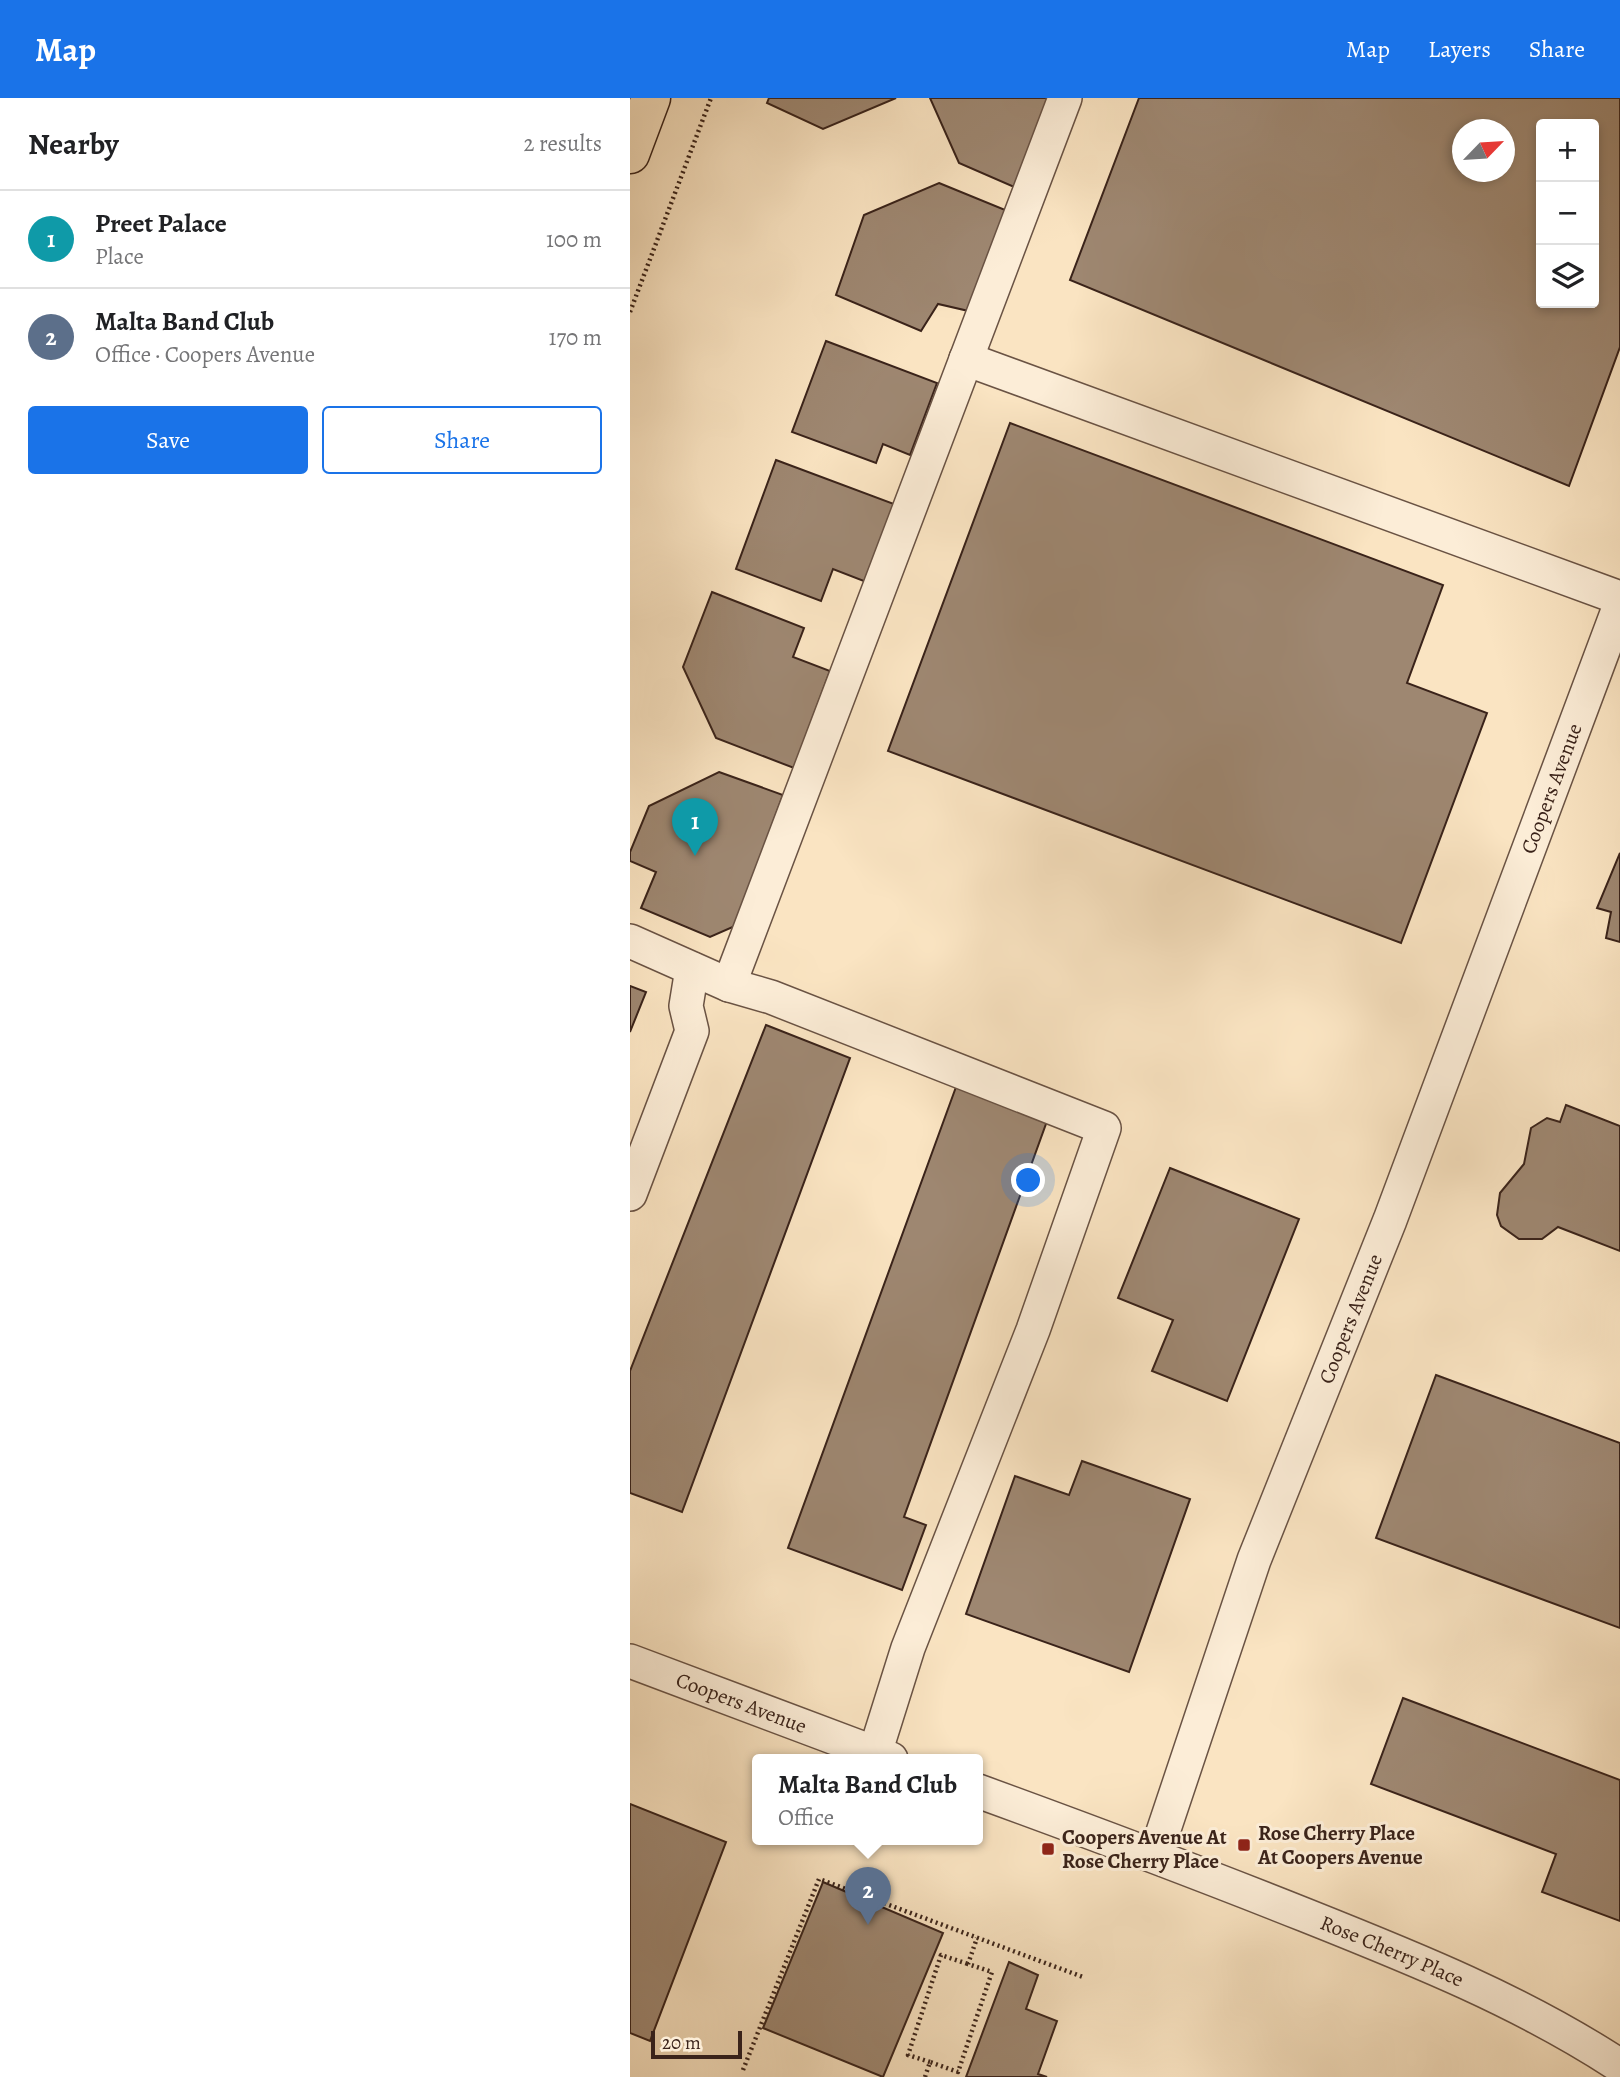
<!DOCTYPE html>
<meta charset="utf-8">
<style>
body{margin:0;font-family:Alegreya,serif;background:#f6f6f6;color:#202124}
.controls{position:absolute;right:21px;top:21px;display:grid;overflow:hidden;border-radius:7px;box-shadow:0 4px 10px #0003}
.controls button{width:63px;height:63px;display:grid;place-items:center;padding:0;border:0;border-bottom:2px solid #e0e0e0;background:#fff;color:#202124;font:35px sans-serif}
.compass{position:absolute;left:822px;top:21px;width:63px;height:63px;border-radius:50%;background:#fff;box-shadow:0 4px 10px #0003;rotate:65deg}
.scale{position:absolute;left:21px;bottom:18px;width:91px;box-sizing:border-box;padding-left:7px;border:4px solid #3a231a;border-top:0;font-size:19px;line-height:24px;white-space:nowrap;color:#3a231a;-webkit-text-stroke:5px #fcedd7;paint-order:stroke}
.you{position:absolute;left:399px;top:1083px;width:24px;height:24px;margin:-18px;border:5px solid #fff;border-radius:50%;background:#1a73e8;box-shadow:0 0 0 10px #1a73e833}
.badge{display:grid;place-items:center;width:46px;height:46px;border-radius:50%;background:#1a73e8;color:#fff;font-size:23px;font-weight:700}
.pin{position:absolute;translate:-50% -58px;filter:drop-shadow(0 2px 4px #0008)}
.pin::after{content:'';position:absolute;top:37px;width:24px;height:21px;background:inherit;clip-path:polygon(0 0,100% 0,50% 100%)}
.popup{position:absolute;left:122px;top:1656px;width:231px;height:91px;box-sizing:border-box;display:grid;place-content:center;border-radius:7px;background:#fff;filter:drop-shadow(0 2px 5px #0005);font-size:23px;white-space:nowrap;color:#757577}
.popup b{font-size:26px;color:#202124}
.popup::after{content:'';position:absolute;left:50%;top:100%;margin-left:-14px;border:14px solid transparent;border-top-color:#fff}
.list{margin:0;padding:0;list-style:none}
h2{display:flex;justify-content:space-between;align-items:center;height:91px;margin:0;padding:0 28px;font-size:30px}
h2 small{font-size:23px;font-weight:400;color:#757577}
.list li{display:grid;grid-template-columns:46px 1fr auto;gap:21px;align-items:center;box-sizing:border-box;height:98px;padding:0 28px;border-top:2px solid #e0e0e0}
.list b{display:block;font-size:26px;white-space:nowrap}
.list p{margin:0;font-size:23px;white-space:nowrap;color:#757577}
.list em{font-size:23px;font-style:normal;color:#757577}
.actions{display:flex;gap:14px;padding:21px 28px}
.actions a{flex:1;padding:16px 0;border:2px solid #1a73e8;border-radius:7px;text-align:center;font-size:24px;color:#1a73e8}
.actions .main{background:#1a73e8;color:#fff}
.icon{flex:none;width:38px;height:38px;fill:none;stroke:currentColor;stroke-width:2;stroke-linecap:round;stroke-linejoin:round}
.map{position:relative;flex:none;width:990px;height:1979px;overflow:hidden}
header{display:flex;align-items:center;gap:42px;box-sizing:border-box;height:98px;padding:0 35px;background:#1a73e8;color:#fff}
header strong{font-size:33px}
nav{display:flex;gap:38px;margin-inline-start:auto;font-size:24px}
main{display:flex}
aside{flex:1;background:#fff}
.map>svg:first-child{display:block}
</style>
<header>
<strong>Map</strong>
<nav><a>Map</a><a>Layers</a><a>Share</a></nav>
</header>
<main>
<aside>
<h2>Nearby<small>2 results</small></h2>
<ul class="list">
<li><span class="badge" style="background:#0f9aa8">1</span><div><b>Preet Palace</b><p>Place</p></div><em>100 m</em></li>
<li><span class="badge" style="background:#5c6f8a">2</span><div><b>Malta Band Club</b><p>Office · Coopers Avenue</p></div><em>170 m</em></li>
</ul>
<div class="actions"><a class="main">Save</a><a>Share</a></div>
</aside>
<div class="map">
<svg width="990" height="1979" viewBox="0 0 990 1979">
<rect width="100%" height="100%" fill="#fae4c2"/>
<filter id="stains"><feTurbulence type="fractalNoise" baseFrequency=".00286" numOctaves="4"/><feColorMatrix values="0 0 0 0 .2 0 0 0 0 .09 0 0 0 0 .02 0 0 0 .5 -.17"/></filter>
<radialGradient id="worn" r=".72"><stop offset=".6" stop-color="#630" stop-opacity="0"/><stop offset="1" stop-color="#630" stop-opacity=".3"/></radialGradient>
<g fill="#9e8771" stroke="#3a231a" stroke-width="2" fill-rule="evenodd">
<polygon points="139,0 266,0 193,31 137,5"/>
<polygon points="300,0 427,0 389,91 329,65"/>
<path d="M509 0H990V249L939 388 440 182ZM911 26H964V205H911ZM832 32H874V74H832Z"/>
<polygon points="309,85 385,116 343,214 308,206 291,233 206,197 234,117"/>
<polygon points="196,243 307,285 280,357 253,346 246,365 162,334"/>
<polygon points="380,325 813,487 777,585 857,615 771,845 258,653"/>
<polygon points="146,362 272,409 244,487 203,471 191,503 106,471"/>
<polygon points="82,494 174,530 163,559 200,573 164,670 86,640 53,569"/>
<polygon points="89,674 153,697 105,828 80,839 11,810 26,774 0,763 0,754 19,708"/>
<polygon points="990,755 990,844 976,840 981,814 967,810"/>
<polygon points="0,888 16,894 0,934"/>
<polygon points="136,927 220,960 52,1414 0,1395 0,1273"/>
<polygon points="326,989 417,1023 274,1419 296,1427 272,1492 158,1450"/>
<polygon points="936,1007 990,1028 990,1153 928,1129 912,1141 889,1141 871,1128 867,1117 870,1095 894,1066 901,1030 917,1020 930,1024"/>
<polygon points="540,1070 669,1121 597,1303 522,1273 543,1222 488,1200"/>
<polygon points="806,1277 990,1345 990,1530 746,1440"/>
<polygon points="452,1363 560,1401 499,1574 336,1516 385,1378 439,1397"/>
<polygon points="773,1600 990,1682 990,1823 912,1794 926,1756 741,1686"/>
<polygon points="0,1706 96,1744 20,1943 0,1935"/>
<polygon points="193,1784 313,1835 253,1979 133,1930"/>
<polygon points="379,1864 408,1877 396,1911 427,1923 408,1976 417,1979 336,1979"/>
</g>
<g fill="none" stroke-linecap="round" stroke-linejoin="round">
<defs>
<g id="minor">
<polyline points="336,261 990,500"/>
<polyline points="0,843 99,887 141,899 474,1030 403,1232 278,1550 245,1655"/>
<polyline points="99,887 435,0"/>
<polyline points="0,1096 62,933 56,908 62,871"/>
<path id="s1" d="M0 1563 261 1661"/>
<path id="s2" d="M348 1693C458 1733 567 1774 675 1817 783 1860 893 1904 990 1968"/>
<path id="s3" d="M525 1758 624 1462 760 1122 990 507"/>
</g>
<polyline id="major" points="0,56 21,0"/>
</defs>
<use href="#minor" stroke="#6a5344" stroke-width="36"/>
<use href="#major" stroke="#3a231a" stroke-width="41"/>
<g stroke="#3a231a" stroke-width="4.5" stroke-dasharray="2 3.5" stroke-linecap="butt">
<polyline points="0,214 81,0"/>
<polyline points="300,1964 278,1957 311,1857 338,1866"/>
<polyline points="113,1972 189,1781 453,1879"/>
<polyline points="295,1979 300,1964 328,1974 362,1874 338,1866 347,1840"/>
</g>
<use href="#minor" stroke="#fcedd7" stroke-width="33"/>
<use href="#major" stroke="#fae4c2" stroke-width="38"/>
</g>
<g fill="#8f2418" stroke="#fcedd7" stroke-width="2.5">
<rect x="607" y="1740" width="14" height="14" rx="3.5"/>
<rect x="411" y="1744" width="14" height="14" rx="3.5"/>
</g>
<g text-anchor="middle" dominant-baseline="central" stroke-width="6" stroke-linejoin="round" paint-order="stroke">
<g font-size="21" fill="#3a231a" stroke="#fcedd7">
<text stroke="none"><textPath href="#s3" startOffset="1139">Coopers Avenue</textPath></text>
<text stroke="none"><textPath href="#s3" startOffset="572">Coopers Avenue</textPath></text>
<text stroke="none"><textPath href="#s1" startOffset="119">Coopers Avenue</textPath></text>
<text stroke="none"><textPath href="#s2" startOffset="444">Rose Cherry Place</textPath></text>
</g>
<g font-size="21" font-weight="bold" fill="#3a231a" stroke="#fcedd7" text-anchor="start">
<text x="628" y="1735">Rose Cherry Place<tspan x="628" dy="24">At Coopers Avenue</tspan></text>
<text x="432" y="1739">Coopers Avenue At<tspan x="432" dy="24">Rose Cherry Place</tspan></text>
</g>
</g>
<rect width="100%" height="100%" filter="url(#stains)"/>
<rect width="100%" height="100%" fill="url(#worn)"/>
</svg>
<div class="controls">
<button>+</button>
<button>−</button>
<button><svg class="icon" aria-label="layers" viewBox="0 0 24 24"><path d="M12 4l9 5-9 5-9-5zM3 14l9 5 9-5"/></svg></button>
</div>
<svg class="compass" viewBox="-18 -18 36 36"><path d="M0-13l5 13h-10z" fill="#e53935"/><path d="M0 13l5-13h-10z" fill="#757577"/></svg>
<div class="scale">20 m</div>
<div class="you"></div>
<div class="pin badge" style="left:65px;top:758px;background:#0f9aa8">1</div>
<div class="pin badge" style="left:238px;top:1827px;background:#5c6f8a">2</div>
<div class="popup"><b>Malta Band Club</b>Office</div>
</div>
</main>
